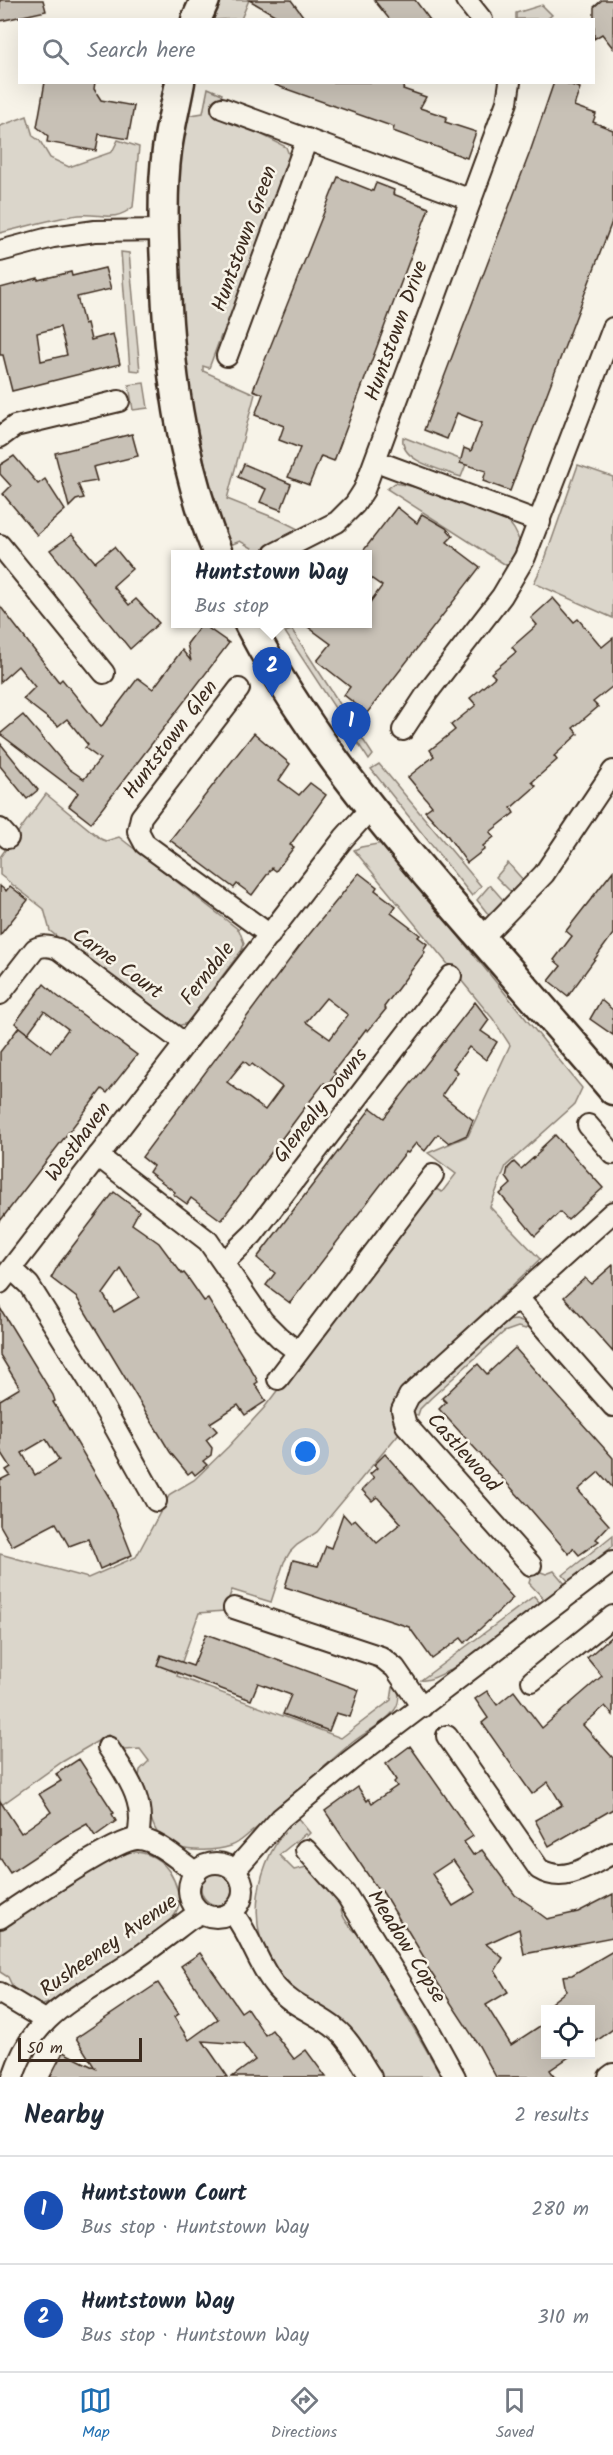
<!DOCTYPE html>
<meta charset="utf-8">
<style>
body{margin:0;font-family:Kalam,sans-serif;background:#f2f2f3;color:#1f2937}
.controls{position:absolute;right:18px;bottom:18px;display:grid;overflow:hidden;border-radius:0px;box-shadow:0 6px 24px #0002}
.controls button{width:54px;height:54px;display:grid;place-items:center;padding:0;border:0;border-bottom:2px solid #e0e1e3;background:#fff;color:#1f2937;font:30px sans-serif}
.scale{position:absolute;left:18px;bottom:15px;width:124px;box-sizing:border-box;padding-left:6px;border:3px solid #3b2a1e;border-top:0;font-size:16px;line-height:21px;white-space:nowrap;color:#3b2a1e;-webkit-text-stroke:4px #f7f3e8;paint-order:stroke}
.you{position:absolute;left:306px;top:1452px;width:21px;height:21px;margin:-15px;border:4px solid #fff;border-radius:50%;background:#1a73e8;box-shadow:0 0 0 9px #1a73e833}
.badge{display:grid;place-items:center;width:39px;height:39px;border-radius:50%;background:#1f6fb2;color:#fff;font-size:20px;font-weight:700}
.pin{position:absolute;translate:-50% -50px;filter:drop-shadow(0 2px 3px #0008)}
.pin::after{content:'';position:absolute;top:32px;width:21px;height:18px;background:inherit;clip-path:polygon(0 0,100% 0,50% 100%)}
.popup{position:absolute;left:171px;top:550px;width:201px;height:78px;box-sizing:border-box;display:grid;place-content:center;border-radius:0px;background:#fff;filter:drop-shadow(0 2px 4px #0005);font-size:20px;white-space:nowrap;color:#747a83}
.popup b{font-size:22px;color:#1f2937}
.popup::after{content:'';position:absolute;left:50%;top:100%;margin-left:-12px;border:12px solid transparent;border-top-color:#fff}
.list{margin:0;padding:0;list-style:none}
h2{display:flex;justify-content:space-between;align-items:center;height:78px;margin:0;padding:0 24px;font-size:26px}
h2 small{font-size:20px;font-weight:400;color:#747a83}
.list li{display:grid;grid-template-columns:39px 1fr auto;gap:18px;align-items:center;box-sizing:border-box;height:108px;padding:0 24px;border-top:2px solid #e0e1e3}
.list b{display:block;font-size:22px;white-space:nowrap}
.list p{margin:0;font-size:20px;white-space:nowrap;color:#747a83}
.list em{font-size:20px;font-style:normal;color:#747a83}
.icon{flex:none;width:33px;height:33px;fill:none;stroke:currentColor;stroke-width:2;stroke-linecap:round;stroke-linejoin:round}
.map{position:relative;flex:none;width:613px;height:2077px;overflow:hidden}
.search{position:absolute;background:#fff;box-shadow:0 6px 24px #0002;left:18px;right:18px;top:18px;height:66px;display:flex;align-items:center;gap:15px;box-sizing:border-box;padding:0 21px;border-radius:0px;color:#747a83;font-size:22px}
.sheet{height:294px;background:#fff}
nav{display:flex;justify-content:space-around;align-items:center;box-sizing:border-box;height:84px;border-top:2px solid #e0e1e3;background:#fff;font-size:16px;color:#747a83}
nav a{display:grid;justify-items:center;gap:3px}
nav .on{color:#1f6fb2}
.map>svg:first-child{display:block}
</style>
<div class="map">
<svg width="613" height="2077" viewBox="0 0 613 2077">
<rect width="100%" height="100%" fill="#f7f3e8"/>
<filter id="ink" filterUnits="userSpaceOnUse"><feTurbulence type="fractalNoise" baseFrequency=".0167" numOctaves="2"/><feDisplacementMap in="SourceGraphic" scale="12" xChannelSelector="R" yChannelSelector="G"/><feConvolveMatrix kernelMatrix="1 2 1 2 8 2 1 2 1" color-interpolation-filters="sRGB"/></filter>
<g filter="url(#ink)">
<g fill="#dbd6cb" stroke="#8b8074" stroke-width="1.5">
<polygon points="218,0 249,0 241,19 210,20"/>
<polygon points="542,5 552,15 547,19 516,19 516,13"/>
<polygon points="208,88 222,94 217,112 286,147 289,155 288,165 225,335 221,336 209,368 203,366 203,371 255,394 227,499 280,520 304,532 254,554 252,548 240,541 228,546 212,494 189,393 173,303 179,145 185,116 203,113"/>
<path d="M27 116 33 136 40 141 50 158 69 167 112 152 118 140 139 147 133 207C113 223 102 213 79 215 53 218 26 227 0 233V126Z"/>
<polygon points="121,252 129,253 140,371 130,370"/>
<polygon points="144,383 148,408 133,410 129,385"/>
<path d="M403 437 467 462 461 477C443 470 399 462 403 437Z"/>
<polygon points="578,465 613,477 613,618 534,583 544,562"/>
<path d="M395 483C419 487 490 506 507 521 513 526 517 533 519 541L509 567 387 489Z"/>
<polygon points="292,630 373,755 369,760 285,632"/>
<polygon points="379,764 481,886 472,896 371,769"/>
<polygon points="46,794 101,839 106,841 119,837 239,930 244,943 242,950 187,1023 178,1026 172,1025 50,931 44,909 0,875 0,857"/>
<path d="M383 843 582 1088 574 1105 506 1166 490 1207 540 1259 399 1394 395 1405 401 1431 317 1532 297 1545 290 1552 284 1562 271 1602 232 1590 224 1611 199 1613 177 1676 341 1738 391 1700 393 1687 397 1686C400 1695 399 1705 393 1712 384 1724 365 1732 353 1742 317 1770 287 1806 250 1833 245 1837 238 1844 231 1846 215 1851 193 1852 177 1847 145 1836 154 1807 138 1784L140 1770 149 1761 140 1749 124 1750 108 1735 62 1762 0 1806V1554L88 1578 136 1557 170 1494 194 1480 228 1447 264 1408 428 1191 434 1188 442 1192 456 1174 428 1153 468 1136 510 1045 493 1019 354 850 361 847Z"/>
<polygon points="508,863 523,880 514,892 511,892 496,877"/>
<polygon points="490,885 505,902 488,914 477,900"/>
<polygon points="516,1320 528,1324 526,1329 518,1327 504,1332 431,1398 420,1409 418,1415 413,1415 415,1403 506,1321"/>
<polygon points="613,1535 613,1546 569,1582 563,1575"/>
<polygon points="533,1569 546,1574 554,1571 566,1585 545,1600 529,1583"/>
<path d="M534 1596 540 1603C519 1619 444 1684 421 1680Z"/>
<path d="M297 1817 310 1833 307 1836 305 1834 279 1855 294 1870 307 1867 341 1905C340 1918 352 1929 361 1937L442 2077H382C372 2063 363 2044 351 2031 331 2011 298 2003 280 1980 242 1930 254 1859 297 1817Z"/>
<path d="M121 1851C141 1851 157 1854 169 1871 176 1882 182 1898 177 1911 167 1935 73 1988 46 2004L39 2006 15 1992 8 1977 0 1972V1929Z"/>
<circle cx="218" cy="1888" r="17"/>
</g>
<g fill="#c8c1b6" stroke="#3b2a1e" stroke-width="1.5" fill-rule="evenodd">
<polygon points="0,0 43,0 46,11 0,21"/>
<polygon points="249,0 291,0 306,20 283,20"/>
<polygon points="374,0 415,0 430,20 390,20"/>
<polygon points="602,0 613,0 613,48 602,34 594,39 594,7"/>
<polygon points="45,82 95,82 94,89 101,100 134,106 128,139 99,134 96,151 47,142 48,136 37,127"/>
<polygon points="275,82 397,82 404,85 403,89 426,97 420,108 447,117 445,122 476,132 467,158 393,131 394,127 275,85"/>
<polygon points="554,82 563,82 580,88 574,106 596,114 593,122 613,130 613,219 510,491 483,481 486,471 460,463 464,448 471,451 482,423 457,413 447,439 424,430 530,152"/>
<polygon points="338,177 373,191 376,183 394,190 393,194 429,208 334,461 321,456 309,485 288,477 300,448 279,440 284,426 255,415 263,394 253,390"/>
<path d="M105 268 111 289 77 297 84 324 87 323 91 340 113 334 120 364 12 391 3 355H0V288L38 278V280L71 272 72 276ZM60 327 67 355 41 361 37 333Z"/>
<polygon points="132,434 138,456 93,467 97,481 78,484 84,498 76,500 69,507 55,453"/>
<polygon points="14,456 38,484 45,479 65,510 37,535 3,494 11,486 0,474 0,465"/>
<polygon points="244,464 291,484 281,510 260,502 266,489 238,477"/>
<polygon points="397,507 417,523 422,514 446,528 453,536 447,542 480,567 367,713 344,695 350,687 317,661 331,644 304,624 368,624 368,605 382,586 368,576 368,555 360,555"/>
<polygon points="72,535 95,562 114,547 132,569 113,586 129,605 136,599 159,623 130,649 50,550"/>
<polygon points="553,598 574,622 578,619 602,647 613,638 613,686 593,702 598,707 573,728 578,734 554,756 557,760 532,782 536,786 511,808 514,813 490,832 494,837 483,846 485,849 467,863 447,835 425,811 432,806 408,777 434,756 430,750 455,730 451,725 476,705 470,698 495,677 491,673 516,652 512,647 537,625 531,618"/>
<polygon points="0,606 48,668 59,682 62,679 101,727 138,678 153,689 182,650 191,661 187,644 202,624 229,643 91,823 69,806 78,793 0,734 23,715 69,769 84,779 100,759 85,748 88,745 67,719 58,726 23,699 35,687 18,666 0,682"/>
<polygon points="254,733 290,764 279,780 299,795 310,783 326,795 290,845 294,847 276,871 272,868 252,895 237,884 234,888 170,840"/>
<polygon points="0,743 38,790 27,799 0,766"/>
<polygon points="613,871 613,934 568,996 549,981 561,966 554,960 572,936 566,931"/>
<path d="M359 873 377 887 375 890 396 906 391 913 420 935 418 937 427 944 423 950 425 952 384 1007 386 1009 368 1031 366 1029 354 1045 333 1072 336 1074 328 1084 324 1083 303 1110 221 1220 191 1198 187 1204 173 1194 175 1192 149 1172 153 1166 142 1157 299 947ZM326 998 348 1015 330 1039 306 1022ZM244 1061 250 1066 252 1064 282 1087 265 1110 227 1082Z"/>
<polygon points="0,886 6,891 10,886 28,900 0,935"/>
<polygon points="44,984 56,995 137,1055 107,1093 102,1089 0,1221 0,1052 19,1027 51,1052 68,1029 44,1011 28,1033 15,1023"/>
<polygon points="601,1000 613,1010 613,1035 590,1019"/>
<polygon points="475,1002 489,1020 481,1031 497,1042 486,1060 469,1047 453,1068 458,1072 442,1095 473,1120 467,1135 449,1143 438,1134 425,1151 416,1143 408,1153 406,1152 290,1303 266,1285 275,1273 257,1258 371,1108 384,1118"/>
<polygon points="555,1135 603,1188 568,1220 560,1212 535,1236 500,1194 511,1184 506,1177 508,1168 514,1162 521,1169 541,1151 539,1150"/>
<path d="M114 1192 139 1211 132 1224 159 1243 182 1274 184 1273 188 1278 204 1301 208 1299 255 1376 258 1382 255 1384 266 1401 245 1415 238 1405 210 1423 217 1431 206 1440 212 1448 211 1455 203 1461 207 1465 195 1475 192 1471 188 1474 170 1452 77 1298 51 1278 59 1264ZM121 1269 139 1297 114 1312 103 1294Z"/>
<polygon points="613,1265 613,1352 564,1297 585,1278 591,1284"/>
<path d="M0 1308 53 1395 55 1401 53 1402 109 1497 132 1555 100 1569 88 1539 69 1546 56 1523 12 1546 0 1525V1480L10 1475 6 1470 11 1467 0 1450V1400L20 1388 0 1355ZM46 1439 59 1460 35 1475 22 1453Z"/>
<polygon points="515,1348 613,1458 613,1488 599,1472 578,1490 609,1525 596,1539 599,1541 579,1555 573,1548 569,1554 525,1503 439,1409 446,1402 442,1398 478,1364 487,1374"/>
<polygon points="385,1454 513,1598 465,1643 461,1638 432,1659 409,1627 285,1587 293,1560 318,1566 326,1546 331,1548 343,1514 351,1523 355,1519 377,1543 401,1523 377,1497 372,1501 362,1490 374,1478 370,1474 377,1468 374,1465"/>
<polygon points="206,1634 359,1690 350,1717 336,1713 329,1731 283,1714 291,1695 258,1683 251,1700 157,1665 161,1655 193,1666"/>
<polygon points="613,1635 613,1715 605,1706 583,1725 613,1758 613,1809 549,1846 535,1820 562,1805 548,1782 532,1794 482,1723 488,1718 475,1699 487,1691 497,1705 514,1691 542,1728 602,1676 587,1658"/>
<path d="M410 1746 473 1836 464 1842 473 1855 482 1850 515 1895 533 1907 532 1908 547 1919 578 1912 613 1894V1937L524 1954 519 1929 486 1944 503 1958 495 1971 508 1992 486 2005 511 2045 546 2022V2055H572L550 2070 555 2077H496L479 2046 426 1965 428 1964 405 1926 404 1927 382 1891 380 1893 325 1811 358 1787 367 1801 369 1799 372 1803 397 1786 394 1782 396 1780 386 1764ZM453 1860 476 1892 453 1906 432 1874Z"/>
<polygon points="79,1759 114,1813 112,1814 116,1821 95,1836 87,1824 66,1836 10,1873 0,1858 0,1801 21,1833 51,1812 39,1794 61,1781 56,1774"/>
<polygon points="613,1951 613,2029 591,2045 591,2010 542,2010 566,1991 563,1976 572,1975"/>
<polygon points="200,1953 241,2012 247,2008 265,2035 272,2030 294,2059 306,2050 326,2077 232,2077 255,2060 243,2044 203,2041 228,2077 50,2077 63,2052 95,2068 76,2038 158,1983 179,2014 174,2017 189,2040 218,2019 181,1966"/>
</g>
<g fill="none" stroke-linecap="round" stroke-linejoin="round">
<defs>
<g id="street">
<polyline points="466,0 482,20"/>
<polyline points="222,108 471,200"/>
<polyline points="0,251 53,237 95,231 163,230"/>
<polyline points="227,356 307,139"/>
<polyline points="0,437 15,426 119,401"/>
<polyline points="376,461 540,522"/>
<polyline points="0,545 104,673"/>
<polyline points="274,554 337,522 355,504 364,490 507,102 510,82"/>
<polyline points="239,689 141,817 138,831 145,844 270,935"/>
<polyline points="403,730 428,692 502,596 525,557 613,328"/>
<polyline points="0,829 8,838"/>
<polyline points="481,939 544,874 613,771"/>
<path d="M0 994 35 949C43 945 49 946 58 949L184 1043"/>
<polyline points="588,1125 613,1154"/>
<polyline points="98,1156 208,1241 263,1321 279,1337 297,1351"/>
<polyline points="224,1262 253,1234 451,976"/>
<polyline points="12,1269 29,1285 89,1381 156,1501"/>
<polyline points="0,1283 344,838 370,809"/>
<polyline points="518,1298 613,1406"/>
<polyline points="278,1379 433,1175"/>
<polyline points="531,1565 406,1425 402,1410 409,1396 613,1212"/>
<polyline points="234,1608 381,1657 395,1668 422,1707"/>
<polyline points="532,1681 613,1616"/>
<path d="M447 1736 539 1869C565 1885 590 1865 613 1853"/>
<path d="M108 1747C127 1776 148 1803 137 1839"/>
<polyline points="306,1850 347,1896 422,2017 455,2077"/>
<circle cx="216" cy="1890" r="27"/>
<polyline points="235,1870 281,1818 351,1760 613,1561"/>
<path d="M232 1912C251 1935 257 1964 276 1987 293 2007 317 2013 336 2029 351 2041 360 2061 371 2077"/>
<path d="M0 1918C24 1902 113 1841 136 1839 154 1837 181 1862 196 1873"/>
<polyline points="0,1993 45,2020"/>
<path d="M13 2077C32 2018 69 2002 118 1971 143 1955 166 1937 190 1919L201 1913"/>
<polyline points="609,2077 613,2074"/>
</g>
<g id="secondary">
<polyline points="196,20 205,0"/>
<path d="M180 82C176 105 170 127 167 150 162 188 163 226 165 264 168 362 180 463 218 554"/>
<path d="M249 624C301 724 369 808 442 893 499 959 557 1024 613 1090"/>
</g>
</defs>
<use href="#street" stroke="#3b2a1e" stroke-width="24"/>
<use href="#secondary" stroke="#3b2a1e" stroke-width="33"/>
<use href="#street" stroke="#f7f3e8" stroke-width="20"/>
<use href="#secondary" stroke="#f7f3e8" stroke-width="28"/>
</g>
</g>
<g text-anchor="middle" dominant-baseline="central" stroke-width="5" stroke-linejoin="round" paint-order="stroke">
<g font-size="21" fill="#3b2a1e" stroke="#f7f3e8">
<text transform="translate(245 239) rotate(-70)">Huntstown Green</text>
<text transform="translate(397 331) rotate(-70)">Huntstown Drive</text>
<text transform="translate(171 740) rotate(-53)">Huntstown Glen</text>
<text transform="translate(117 964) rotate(36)">Carne Court</text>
<text transform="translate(208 974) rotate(-52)">Ferndale</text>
<text transform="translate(321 1106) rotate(-52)">Glenealy Downs</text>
<text transform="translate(79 1142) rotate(-53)">Westhaven</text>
<text transform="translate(463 1453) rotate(48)">Castlewood</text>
<text transform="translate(109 1946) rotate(-35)">Rusheeney Avenue</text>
<text transform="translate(406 1947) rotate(58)">Meadow Copse</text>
</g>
</g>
</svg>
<div class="controls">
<button><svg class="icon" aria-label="locate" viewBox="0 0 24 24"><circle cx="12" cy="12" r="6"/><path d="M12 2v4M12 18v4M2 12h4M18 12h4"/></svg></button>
</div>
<div class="scale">50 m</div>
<div class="you"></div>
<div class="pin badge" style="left:351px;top:752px;background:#1a4fb4">1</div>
<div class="pin badge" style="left:272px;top:697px;background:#1a4fb4">2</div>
<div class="popup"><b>Huntstown Way</b>Bus stop</div>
<div class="search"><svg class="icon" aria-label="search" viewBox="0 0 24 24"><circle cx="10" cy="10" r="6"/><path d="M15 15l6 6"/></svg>Search here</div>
</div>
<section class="sheet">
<h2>Nearby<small>2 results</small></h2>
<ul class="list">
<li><span class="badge" style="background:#1a4fb4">1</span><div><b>Huntstown Court</b><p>Bus stop · Huntstown Way</p></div><em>280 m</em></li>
<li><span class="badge" style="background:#1a4fb4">2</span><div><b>Huntstown Way</b><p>Bus stop · Huntstown Way</p></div><em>310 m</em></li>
</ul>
</section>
<nav>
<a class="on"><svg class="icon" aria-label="map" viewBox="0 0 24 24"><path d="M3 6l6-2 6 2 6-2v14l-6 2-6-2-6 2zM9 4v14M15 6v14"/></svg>Map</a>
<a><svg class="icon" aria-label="directions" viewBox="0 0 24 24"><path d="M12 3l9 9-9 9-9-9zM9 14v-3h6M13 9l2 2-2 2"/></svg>Directions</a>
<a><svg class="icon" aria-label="saved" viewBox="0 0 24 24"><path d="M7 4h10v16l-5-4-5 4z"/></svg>Saved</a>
</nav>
